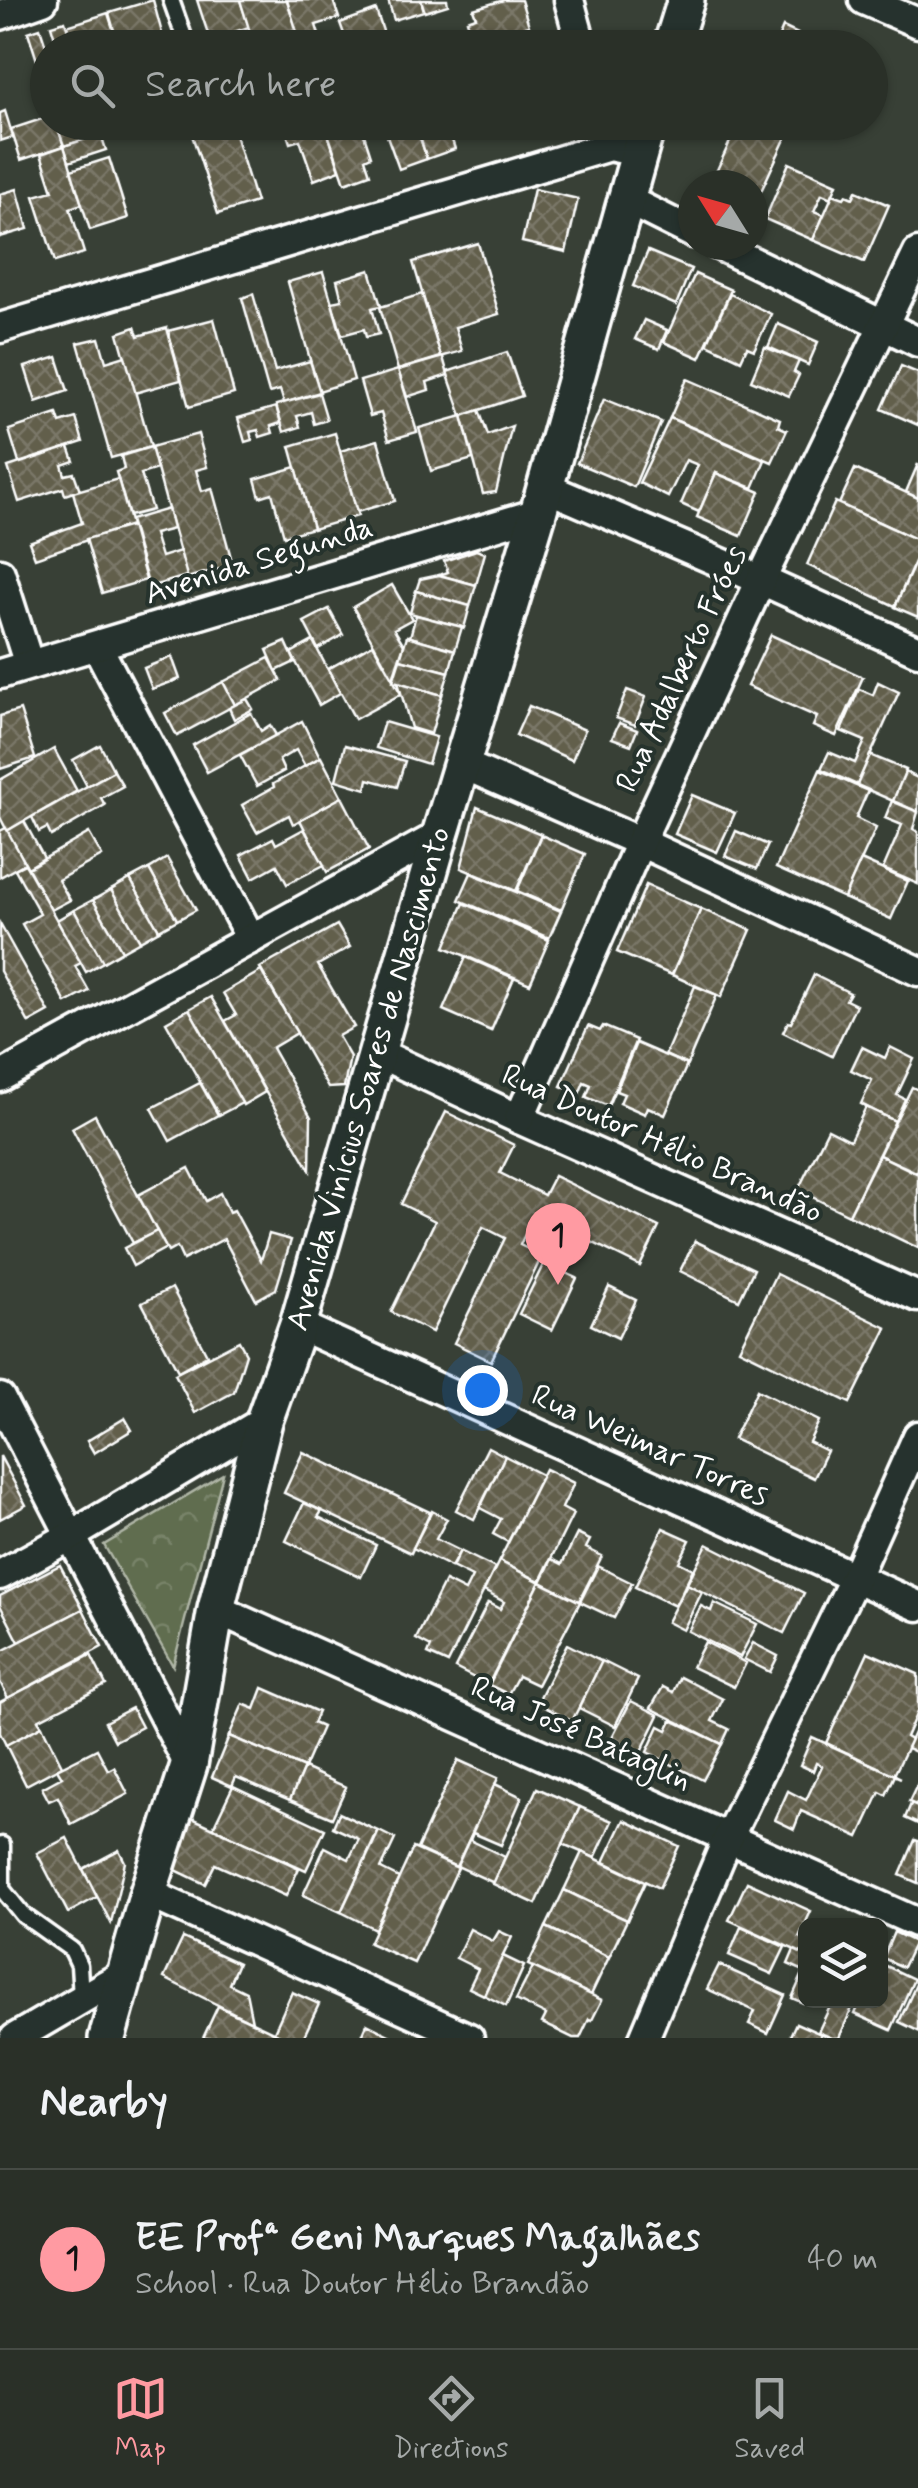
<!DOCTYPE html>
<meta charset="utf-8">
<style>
body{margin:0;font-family:Mynerve,sans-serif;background:#363c34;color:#f1f3f6}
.controls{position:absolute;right:30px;bottom:30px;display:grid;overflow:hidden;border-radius:15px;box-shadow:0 2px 8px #0004}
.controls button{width:90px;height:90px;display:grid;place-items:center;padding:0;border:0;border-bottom:2px solid #464b45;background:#2a3028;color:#f1f3f6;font:50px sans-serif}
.compass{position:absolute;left:678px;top:170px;width:90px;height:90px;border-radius:50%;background:#2a3028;box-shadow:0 2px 8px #0004;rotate:307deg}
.you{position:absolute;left:482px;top:1390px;width:35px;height:35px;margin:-25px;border:8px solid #fff;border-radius:50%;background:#1a73e8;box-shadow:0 0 0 15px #1a73e833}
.badge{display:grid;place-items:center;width:65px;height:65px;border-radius:50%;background:#ff9aa2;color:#111;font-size:32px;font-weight:700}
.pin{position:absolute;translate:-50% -82px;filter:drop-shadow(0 2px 5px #0008)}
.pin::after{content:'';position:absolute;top:52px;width:35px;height:30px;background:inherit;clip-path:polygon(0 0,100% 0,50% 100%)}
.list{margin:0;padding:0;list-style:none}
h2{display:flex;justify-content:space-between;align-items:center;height:130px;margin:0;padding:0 40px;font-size:42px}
h2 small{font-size:32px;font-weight:400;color:#a5a9a8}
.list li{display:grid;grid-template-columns:65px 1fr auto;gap:30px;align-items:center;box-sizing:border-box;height:180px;padding:0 40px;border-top:2px solid #464b45}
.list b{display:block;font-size:38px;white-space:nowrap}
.list p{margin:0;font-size:32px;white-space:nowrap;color:#a5a9a8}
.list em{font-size:32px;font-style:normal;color:#a5a9a8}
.icon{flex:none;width:55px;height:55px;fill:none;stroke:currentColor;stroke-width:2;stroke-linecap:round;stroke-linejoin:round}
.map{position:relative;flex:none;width:918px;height:2038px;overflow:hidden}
.search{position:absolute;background:#2a3028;box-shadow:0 2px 8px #0004;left:30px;right:30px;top:30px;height:110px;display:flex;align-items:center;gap:25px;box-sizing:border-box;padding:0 35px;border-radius:55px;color:#a5a9a8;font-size:38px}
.sheet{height:310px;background:#2a3028}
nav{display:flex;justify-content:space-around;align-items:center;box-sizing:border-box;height:140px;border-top:2px solid #464b45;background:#2a3028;font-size:28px;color:#a5a9a8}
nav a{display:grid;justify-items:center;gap:5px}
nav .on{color:#ff9aa2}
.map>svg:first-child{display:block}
</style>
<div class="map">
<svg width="918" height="2038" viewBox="0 0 918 2038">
<defs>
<pattern id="park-crowns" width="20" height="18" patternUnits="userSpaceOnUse" patternTransform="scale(2.5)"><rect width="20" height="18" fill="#606d4f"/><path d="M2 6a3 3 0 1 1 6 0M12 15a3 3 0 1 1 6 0" fill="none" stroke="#788369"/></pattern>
<pattern id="building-cross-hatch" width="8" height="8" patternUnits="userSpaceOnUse" patternTransform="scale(2.5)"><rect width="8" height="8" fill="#625f4c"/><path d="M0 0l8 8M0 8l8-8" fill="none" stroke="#7a7767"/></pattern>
</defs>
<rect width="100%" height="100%" fill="#384036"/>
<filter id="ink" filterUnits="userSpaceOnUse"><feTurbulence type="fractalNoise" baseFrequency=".01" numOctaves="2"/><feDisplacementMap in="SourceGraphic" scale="20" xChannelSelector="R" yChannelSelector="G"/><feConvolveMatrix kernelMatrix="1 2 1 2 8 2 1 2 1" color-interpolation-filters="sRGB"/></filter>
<g filter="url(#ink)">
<polygon fill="url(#park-crowns)" stroke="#b0b6a7" stroke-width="2.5" points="223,1474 173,1666 104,1545"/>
<g fill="url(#building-cross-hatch)" stroke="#fff" stroke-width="2.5">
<polygon points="153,0 166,48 119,48 109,13"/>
<polygon points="197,0 240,0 249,27 210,40"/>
<polygon points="240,0 287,0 297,30 280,35 284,48 255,48"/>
<polygon points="287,0 333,0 339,18 316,25 323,48 302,48"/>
<polygon points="388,0 421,0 424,11 394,20"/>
<polygon points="421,0 447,0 448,5 425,12"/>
<polygon points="504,0 521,0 529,26 483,40 481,34 472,37 467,20 476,17 473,9"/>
<polygon points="376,10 388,46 349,48 340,23"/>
<polygon points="108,13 116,38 88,48 74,48 67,26"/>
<polygon points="65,21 74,48 58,48 51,25"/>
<polygon points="783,27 827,48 774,48"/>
<polygon points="40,28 48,52 48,95 28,32"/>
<polygon points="634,34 635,48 613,48 612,36"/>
<polygon points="432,36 436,48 400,48"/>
<polygon points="5,111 13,137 0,141 0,113"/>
<polygon points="48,117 48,122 56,122 64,146 21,160 11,129"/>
<polygon points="56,122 97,122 101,134 64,146"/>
<polygon points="210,122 231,122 256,202 218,214 190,129"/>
<polygon points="283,122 324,122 340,170 314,180 300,140 290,143"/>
<polygon points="324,122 360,122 371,156 365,159 370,174 345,183"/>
<polygon points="382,122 415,122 427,159 399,169"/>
<polygon points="415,122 446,122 455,149 427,159"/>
<polygon points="459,122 510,122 511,123 465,139"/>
<polygon points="739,122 793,122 755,204 753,203 753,185 711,183"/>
<polygon points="101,134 106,150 69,162 64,146"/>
<polygon points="64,146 82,204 70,208 84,253 55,262 34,196 53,191 41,154"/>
<polygon points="109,158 128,218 90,230 71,170"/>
<polygon points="789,163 837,184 831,198 822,194 814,211 824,215 813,240 765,219"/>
<polygon points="17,189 28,229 0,237 0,194"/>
<polygon points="534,189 578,199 566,252 522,242"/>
<polygon points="856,191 889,205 864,262 813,240 833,194 844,198 846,195 853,198"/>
<polygon points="478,243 499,314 455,327 462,351 441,357 413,262"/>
<polygon points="648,251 691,269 676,305 633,286"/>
<polygon points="370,270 381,306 372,308 379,334 366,337 364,329 342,335 332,302 342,300 337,280"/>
<polygon points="323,272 354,380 319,391 288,282"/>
<polygon points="695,274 731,290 700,358 664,342"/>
<polygon points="253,294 275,371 310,361 320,392 284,403 280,390 269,393 242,298"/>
<polygon points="422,294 441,357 398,370 380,307"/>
<polygon points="730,294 771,314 754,350 747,347 741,360 707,344"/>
<polygon points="214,319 234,394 189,407 168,331"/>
<polygon points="644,320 667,330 659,349 635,339"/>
<polygon points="778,324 818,342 808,365 768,347"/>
<polygon points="135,327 138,336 167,328 181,380 135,393 118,333"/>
<polygon points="99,338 106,362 125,356 151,447 111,458 78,343"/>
<polygon points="765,347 799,361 794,372 799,375 789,396 751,380"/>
<polygon points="507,352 522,396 462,416 447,372"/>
<polygon points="57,357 68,391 36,402 25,367"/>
<polygon points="443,357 448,375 427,382 429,390 407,397 398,370"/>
<polygon points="901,366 918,373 918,425 882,409"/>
<polygon points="398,370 417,432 389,440 381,413 370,416 360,381"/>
<polygon points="687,379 780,419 778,426 787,430 772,462 670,418"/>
<polygon points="319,393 327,420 314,424 311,412 297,416 300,427 284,432 276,405"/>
<polygon points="604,399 661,422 634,487 577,463"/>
<polygon points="276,407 281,423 271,426 273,433 260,437 258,430 250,432 252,440 245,442 238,418"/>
<polygon points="479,410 488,435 512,426 496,492 483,494 462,416"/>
<polygon points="57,414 60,423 76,418 83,442 19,463 9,430"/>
<polygon points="462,416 473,459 431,471 419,428"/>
<polygon points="670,418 765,460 753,488 716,473 699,512 681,504 698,465 686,460 668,497 639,483"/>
<polygon points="335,433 358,516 313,529 290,446"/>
<polygon points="198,434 207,467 196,470 202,491 212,488 233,565 187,578 151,447"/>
<polygon points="378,440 395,501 357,512 340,451"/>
<polygon points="69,447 74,461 62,465 65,475 74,473 80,490 65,495 63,488 19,502 8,467"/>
<polygon points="151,447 157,469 141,474 152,510 129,516 116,472 124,469 121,456"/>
<polygon points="918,464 918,498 906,492"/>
<polygon points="296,467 313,528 284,536 272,493 260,497 255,479"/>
<polygon points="855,469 918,498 918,540 839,504"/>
<polygon points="716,473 760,492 741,536 697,517"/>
<polygon points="118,479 131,525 35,558 29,542 82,523 73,492"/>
<polygon points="835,502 918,540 918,555 895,606 807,565"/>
<polygon points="168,509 173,529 154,534 161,557 180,551 187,576 149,587 130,520"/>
<polygon points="131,526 146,580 102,593 86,539"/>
<polygon points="476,550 485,553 476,585 439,575 448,572 444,561"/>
<polygon points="918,556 918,617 895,607"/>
<polygon points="439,575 476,585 470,606 416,591 420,579"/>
<polygon points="392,585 412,619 394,629 404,645 393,678 353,607"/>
<polygon points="416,591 470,606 464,628 410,613"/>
<polygon points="329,609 343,635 318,649 304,622"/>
<polygon points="416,615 462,627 455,650 410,637"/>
<polygon points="771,635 863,677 836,736 813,726 817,717 747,686"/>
<polygon points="407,636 455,650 449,672 400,659"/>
<polygon points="313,641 340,693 319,705 291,653"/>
<polygon points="286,642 295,662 276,671 267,650"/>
<polygon points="373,644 401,694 355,719 328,669"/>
<polygon points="172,657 180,679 152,689 144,668"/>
<polygon points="269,658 281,680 235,705 223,682"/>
<polygon points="400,659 449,672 442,695 393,681"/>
<polygon points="223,682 235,705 177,736 165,713"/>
<polygon points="398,682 442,695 431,734 411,728"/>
<polygon points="878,682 899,692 857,785 821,769 829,752 855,763 865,741 841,731 859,689 873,695"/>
<polygon points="627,690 646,697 635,725 616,718"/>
<polygon points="247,699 253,709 234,719 229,708"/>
<polygon points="529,706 585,730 572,760 516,735"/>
<polygon points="20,710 35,758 0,769 0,716"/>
<polygon points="251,713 261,731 270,725 276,735 207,772 193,745"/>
<polygon points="302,721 320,757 305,766 296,750 279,760 284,771 257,786 240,755"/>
<polygon points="384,722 436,737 428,764 376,748"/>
<polygon points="619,723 637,730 631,745 612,738"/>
<polygon points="100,745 114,771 87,786 73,760"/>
<polygon points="345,745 405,761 397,787 368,779 366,789 336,780"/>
<polygon points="54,749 77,791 7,831 0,817 0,780"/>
<polygon points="870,755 906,770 893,801 857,785"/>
<polygon points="321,757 342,797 293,824 289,815 257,832 242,805 274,787 273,784"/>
<polygon points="820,770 868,791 856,818 876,828 844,898 776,868"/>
<polygon points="114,771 123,786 101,798 105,805 51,836 47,828 39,832 32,817"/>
<polygon points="905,772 918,778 918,812 893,801"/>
<polygon points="692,795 735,813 717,852 675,834"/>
<polygon points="342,797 369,849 327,872 300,820"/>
<polygon points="892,801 918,812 913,829 918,832 918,884 883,869 902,825 885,818"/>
<polygon points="477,807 541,834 516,891 461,868"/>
<polygon points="24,821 44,858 28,868 7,831"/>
<polygon points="6,828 25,863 0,877 0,831"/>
<polygon points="304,829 324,865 287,884 277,865 253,878 241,855 273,838 276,844"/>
<polygon points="736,831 768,845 757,869 725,856"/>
<polygon points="89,833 102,856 58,880 70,900 51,910 28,868"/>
<polygon points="541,835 585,854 561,910 517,891"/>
<polygon points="167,858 196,910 177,920 149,869"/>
<polygon points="861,860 908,881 891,919 844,898"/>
<polygon points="25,864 81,963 75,966 89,991 66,1003 22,924 40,914 15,869"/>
<polygon points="149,869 177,920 159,930 130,879"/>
<polygon points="471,873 561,911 549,938 459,900"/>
<polygon points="130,879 159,930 140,941 111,890"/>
<polygon points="646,885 701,909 672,975 617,952"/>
<polygon points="111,890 140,941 122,951 93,900"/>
<polygon points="93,900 122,951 103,962 74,910"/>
<polygon points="464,903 549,940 530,984 445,947"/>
<polygon points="701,909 751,930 721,997 672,975"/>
<polygon points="74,910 103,962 86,972 57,920"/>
<polygon points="0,924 49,1012 29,1023 0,971"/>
<polygon points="337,925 350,947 318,965 354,1027 338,1036 350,1057 344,1087 328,1088 260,968"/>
<polygon points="466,957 514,978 491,1031 443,1010"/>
<polygon points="261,971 297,1033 272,1048 311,1117 310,1170 225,1021 236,1015 223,993"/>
<polygon points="814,975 850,993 846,1000 856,1005 832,1056 783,1032 788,1022 791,1023"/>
<polygon points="695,986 717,995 687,1065 665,1055"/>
<polygon points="211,997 265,1092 243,1105 189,1009"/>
<polygon points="189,1009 242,1103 219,1115 166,1022"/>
<polygon points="588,1026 600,1031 603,1026 636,1040 608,1106 586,1097 591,1085 584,1082 579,1094 561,1086"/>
<polygon points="636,1043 687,1065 665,1115 648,1107 645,1114 620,1103 624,1094 616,1091"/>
<polygon points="862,1047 885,1058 890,1047 914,1059 897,1095 905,1099 895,1121 861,1104 872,1080 851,1070"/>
<polygon points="200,1083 218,1115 170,1141 152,1108"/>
<polygon points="912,1087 918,1090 918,1173 879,1155"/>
<polygon points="866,1107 895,1121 849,1215 798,1190 828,1129 850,1140"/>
<polygon points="446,1112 514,1145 500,1173 544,1195 554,1176 659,1227 640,1266 535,1214 520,1245 542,1256 491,1361 454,1343 505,1238 483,1227 432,1332 391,1312 435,1221 401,1204"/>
<polygon points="95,1115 157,1231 133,1243 72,1128"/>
<polygon points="879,1155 918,1174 918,1248 849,1215"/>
<polygon points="189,1168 206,1201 220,1193 229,1212 234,1210 261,1260 269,1234 291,1240 276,1289 256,1300 224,1239 183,1260 177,1247 168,1252 138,1195"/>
<polygon points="157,1231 166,1248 133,1266 124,1248"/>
<polygon points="695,1241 754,1269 739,1300 680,1271"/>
<polygon points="544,1263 577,1278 552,1330 519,1314"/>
<polygon points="776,1274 887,1328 850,1403 739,1349"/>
<polygon points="609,1287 636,1300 618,1338 591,1325"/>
<polygon points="172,1288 207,1355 178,1371 142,1303"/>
<polygon points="239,1341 246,1354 234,1392 195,1413 175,1374"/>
<polygon points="757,1390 819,1421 809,1442 827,1451 814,1478 733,1439"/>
<polygon points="125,1418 132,1430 94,1453 87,1441"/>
<polygon points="488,1447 505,1456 474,1519 456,1510"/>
<polygon points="303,1452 430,1512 411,1553 284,1493"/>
<polygon points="0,1456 26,1505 0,1519"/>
<polygon points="505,1456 542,1475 508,1542 493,1534 501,1519 480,1508"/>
<polygon points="545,1469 574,1483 562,1508 573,1514 540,1581 499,1561"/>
<polygon points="304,1503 322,1511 318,1517 376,1545 361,1577 286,1541"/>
<polygon points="432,1511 447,1519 436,1539 460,1551 451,1567 413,1548"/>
<polygon points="663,1528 690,1540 679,1562 693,1569 675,1606 635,1587"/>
<polygon points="577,1534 590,1540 586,1548 602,1556 579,1601 541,1582 552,1559 562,1564"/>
<polygon points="707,1544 804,1593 784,1633 687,1584"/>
<polygon points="460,1551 495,1568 448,1663 428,1654 431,1647 416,1639 445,1581 465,1591 472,1577 452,1567"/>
<polygon points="499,1561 540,1582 488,1685 455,1668 488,1603 500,1609 504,1602 484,1591"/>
<polygon points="60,1565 83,1609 19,1642 0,1605 0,1596"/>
<polygon points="598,1566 632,1583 614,1618 580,1602"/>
<polygon points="540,1582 580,1602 537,1685 518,1676 508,1694 489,1685"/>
<polygon points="687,1584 702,1592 683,1630 667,1622"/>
<polygon points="714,1603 757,1624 740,1657 688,1631 701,1606 711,1611"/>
<polygon points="83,1609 102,1647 8,1698 0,1682 0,1652"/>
<polygon points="705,1642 746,1663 734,1687 692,1667"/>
<polygon points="753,1643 778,1656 770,1672 744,1659"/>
<polygon points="567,1644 602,1662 572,1721 537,1703"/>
<polygon points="868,1652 918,1674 918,1710 906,1737 911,1740 894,1775 901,1778 826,1743"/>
<polygon points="91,1655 106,1685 38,1720 42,1726 6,1745 0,1733 0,1702"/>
<polygon points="602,1661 638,1679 615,1726 579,1708"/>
<polygon points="680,1677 723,1699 712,1721 729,1729 722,1744 651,1708 663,1687 673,1692"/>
<polygon points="263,1688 318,1712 313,1723 322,1727 304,1768 229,1736 243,1704 255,1709"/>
<polygon points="631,1701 659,1715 640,1754 611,1739"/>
<polygon points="132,1708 142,1727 115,1741 105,1722"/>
<polygon points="672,1720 722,1744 703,1780 647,1752 659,1726 667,1730"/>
<polygon points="918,1724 918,1753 907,1748"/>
<polygon points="42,1726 62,1766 26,1785 6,1745"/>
<polygon points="229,1736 304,1768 290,1800 236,1777 232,1786 212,1777"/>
<polygon points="812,1737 895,1775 886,1795 880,1792 859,1837 801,1811 794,1829 775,1820 788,1791 806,1800 822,1766 816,1763 813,1771 800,1765"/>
<polygon points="97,1749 108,1770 114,1767 128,1794 71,1824 58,1797 49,1801 42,1788 62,1777 57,1769"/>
<polygon points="458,1760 498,1778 456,1867 417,1849"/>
<polygon points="304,1768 346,1787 332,1818 290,1800"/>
<polygon points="918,1783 918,1806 909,1802"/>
<polygon points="495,1784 522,1797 501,1845 473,1833 470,1840 505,1857 494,1883 457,1866"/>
<polygon points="233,1786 325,1829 306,1870 213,1828"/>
<polygon points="537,1788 580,1807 536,1904 493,1884"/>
<polygon points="911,1804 918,1807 918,1824 905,1818"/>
<polygon points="580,1807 612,1821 595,1858 563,1844"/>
<polygon points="339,1813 378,1831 341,1912 303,1895 325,1847 349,1859 359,1839 333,1827"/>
<polygon points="188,1816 299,1868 286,1896 215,1864 205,1884 165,1865"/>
<polygon points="624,1820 679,1846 659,1888 604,1862"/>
<polygon points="379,1831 395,1839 381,1869 399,1878 375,1929 341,1912"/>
<polygon points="67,1838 97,1897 68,1913 37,1853"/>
<polygon points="915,1840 918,1841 918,1883 900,1875"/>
<polygon points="413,1848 458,1868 414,1963 369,1943"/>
<polygon points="119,1850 125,1862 111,1923 83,1869"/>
<polygon points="582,1852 645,1882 627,1920 564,1890"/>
<polygon points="747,1882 811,1911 799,1937 806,1940 806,1955 729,1920"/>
<polygon points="564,1890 627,1920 609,1957 546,1927"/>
<polygon points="546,1927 609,1957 591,1995 528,1965"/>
<polygon points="741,1927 785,1947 772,1974 729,1955"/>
<polygon points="470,1929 493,1941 499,1931 512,1937 484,1995 469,1988 478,1969 456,1958"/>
<polygon points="894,1932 915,1942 903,1967 883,1958"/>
<polygon points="183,1938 238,1963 229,1984 246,1992 252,2022 164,1978"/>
<polygon points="794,1950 806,1956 806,1998 803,2003 792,1998 804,1971 788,1964"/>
<polygon points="503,1956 524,1966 506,2006 484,1995"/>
<polygon points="880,1963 914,1979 891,2030 855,2014 861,2000 880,2000"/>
<polygon points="719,1965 785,1995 768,2033 749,2024 755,2011 707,1989"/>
<polygon points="533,1967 602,2000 592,2020 589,2019 580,2038 573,2038 542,2023 546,2015 516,2000"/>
<polygon points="918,1980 918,2031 899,2022"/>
<polygon points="292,1992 319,2004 303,2038 286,2038 274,2032"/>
<polygon points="833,2000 852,2008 839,2038 832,2038 818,2032"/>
<polygon points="218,2006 226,2010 286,2038 203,2038"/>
<polygon points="796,2023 821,2034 819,2038 789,2038"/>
<polygon points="367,2024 393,2037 393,2038 361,2038"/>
</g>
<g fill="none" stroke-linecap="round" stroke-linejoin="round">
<defs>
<g id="service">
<polyline points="171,0 188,48"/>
<polyline points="2,1845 2,1889 23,1915 72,1950 79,1965 81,1997"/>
</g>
<g id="minor">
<polyline points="569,0 582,48"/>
<polyline points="864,0 918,23"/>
<polyline points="0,15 43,0"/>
<polyline points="627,200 693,233"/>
<polyline points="718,245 918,342"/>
<polyline points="0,328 609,146 639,152"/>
<polyline points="545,487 761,580 918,651"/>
<polyline points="0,573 29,665"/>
<polyline points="97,646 251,939"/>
<polyline points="0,674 538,513"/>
<polyline points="462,764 640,842 918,971"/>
<polyline points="378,1053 519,1119 918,1297"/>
<polyline points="0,1077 440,835"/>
<polyline points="519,1119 640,842 761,580 918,253"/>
<polyline points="298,1325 918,1606"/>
<polyline points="0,1398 189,1765"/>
<polyline points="0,1575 71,1536 264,1421"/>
<polyline points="216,1609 918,1923"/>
<polyline points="148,1893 469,2038"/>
<polyline points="15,2038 126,1973"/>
<polyline points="644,2038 728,1838 855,1577 918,1436"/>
</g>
<g id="tertiary">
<polyline points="671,48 686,0"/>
<polyline points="107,2038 148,1893 189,1765 216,1609 264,1421 298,1325 440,835 538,513 648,122"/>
</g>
</defs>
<use href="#service" stroke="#fff" stroke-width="21"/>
<use href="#minor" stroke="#fff" stroke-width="35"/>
<use href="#tertiary" stroke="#fff" stroke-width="42"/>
<use href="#service" stroke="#26332d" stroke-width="14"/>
<use href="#minor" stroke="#26332d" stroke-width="28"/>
<use href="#tertiary" stroke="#26332d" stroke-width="35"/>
</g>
</g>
<g text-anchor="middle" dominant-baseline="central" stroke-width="8" stroke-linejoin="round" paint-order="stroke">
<g font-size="32" fill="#fff" stroke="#26332d">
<text transform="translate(259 561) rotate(-17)">Avenida Segunda</text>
<text transform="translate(682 669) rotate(-65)">Rua Adalberto Fróes</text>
<text transform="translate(369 1079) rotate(-74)">Avenida Vinícius Soares de Nascimento</text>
<text transform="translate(662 1144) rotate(24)">Rua Doutor Hélio Brandão</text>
<text transform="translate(650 1446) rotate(24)">Rua Weimar Torres</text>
<text transform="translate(581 1734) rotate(24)">Rua José Bataglin</text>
</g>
</g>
</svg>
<div class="controls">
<button><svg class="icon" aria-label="layers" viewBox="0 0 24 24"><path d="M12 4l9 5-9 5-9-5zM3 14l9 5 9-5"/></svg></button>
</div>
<svg class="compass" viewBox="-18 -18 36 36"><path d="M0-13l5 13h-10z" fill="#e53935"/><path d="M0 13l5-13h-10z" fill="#a5a9a8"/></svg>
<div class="you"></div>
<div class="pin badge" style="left:558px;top:1285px">1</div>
<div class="search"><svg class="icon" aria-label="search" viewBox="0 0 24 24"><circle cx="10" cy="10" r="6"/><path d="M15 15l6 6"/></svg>Search here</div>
</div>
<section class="sheet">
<h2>Nearby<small></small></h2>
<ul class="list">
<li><span class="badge">1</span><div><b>EE Profª Geni Marques Magalhães</b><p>School · Rua Doutor Hélio Brandão</p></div><em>40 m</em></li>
</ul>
</section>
<nav>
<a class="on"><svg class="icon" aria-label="map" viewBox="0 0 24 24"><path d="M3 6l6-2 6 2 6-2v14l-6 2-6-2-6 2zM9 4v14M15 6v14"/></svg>Map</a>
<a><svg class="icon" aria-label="directions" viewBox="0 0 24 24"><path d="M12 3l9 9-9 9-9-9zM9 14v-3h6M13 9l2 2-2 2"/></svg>Directions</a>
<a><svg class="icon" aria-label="saved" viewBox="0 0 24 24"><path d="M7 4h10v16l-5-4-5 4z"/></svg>Saved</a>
</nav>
